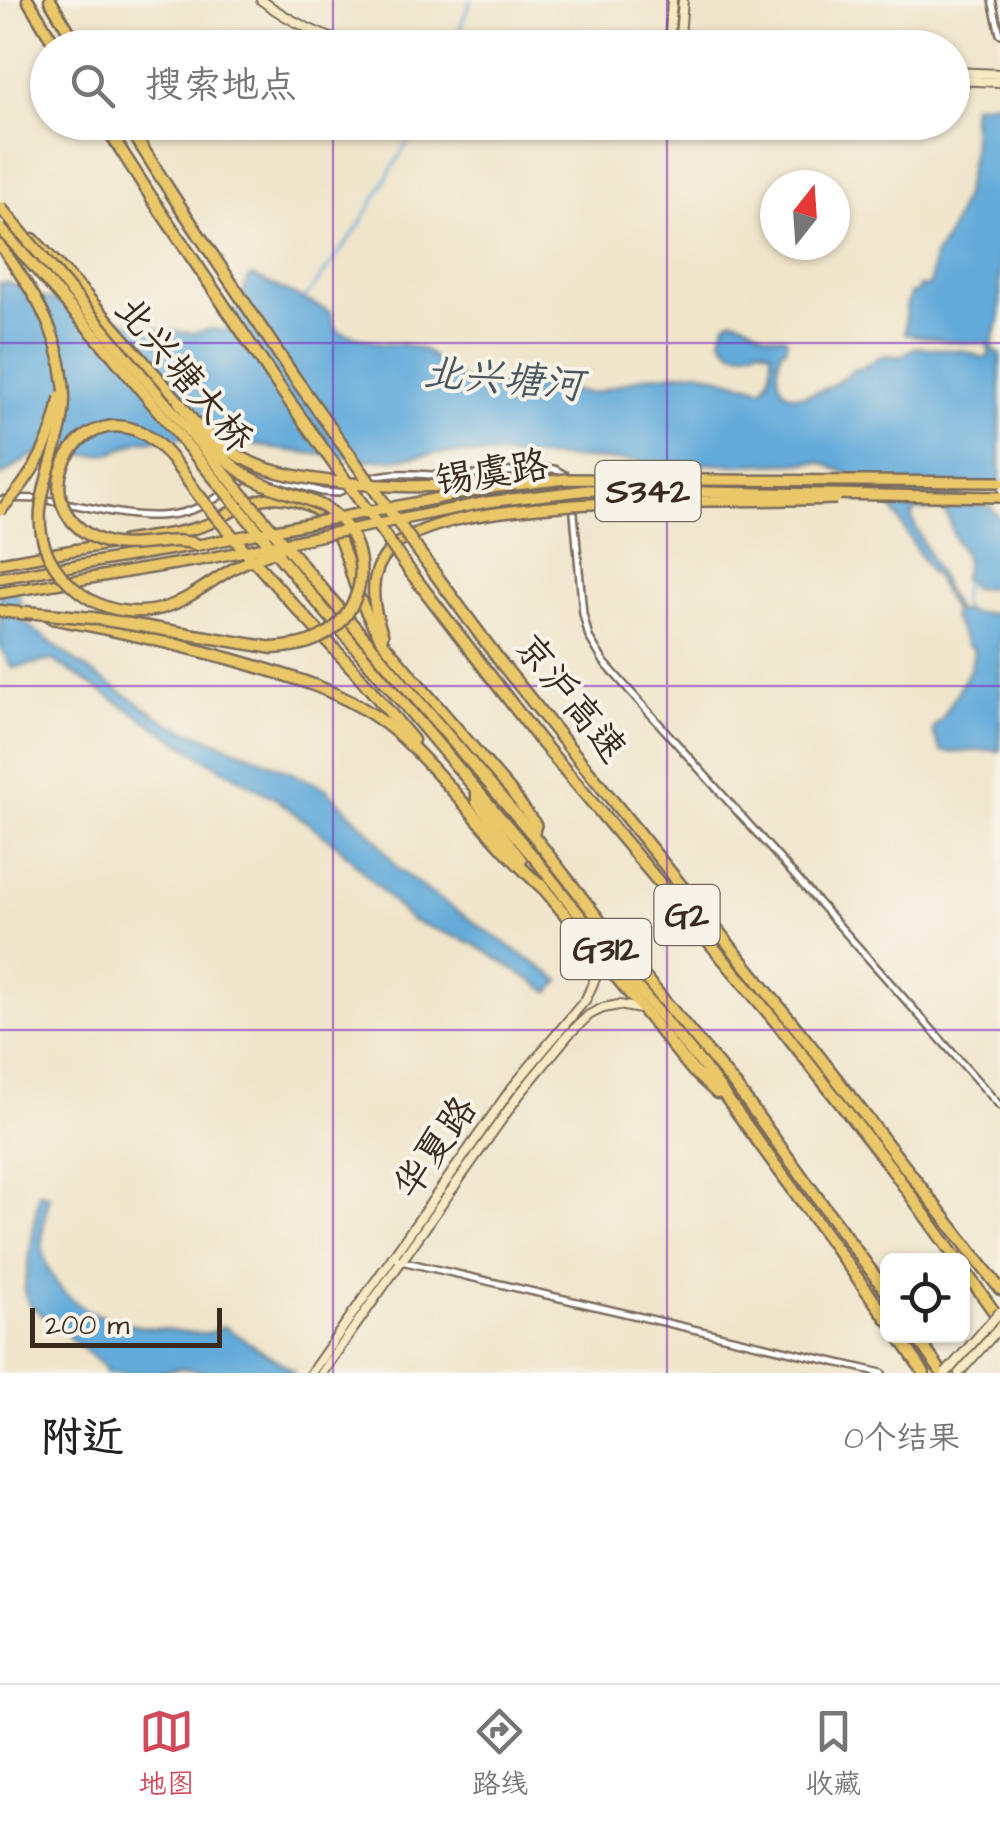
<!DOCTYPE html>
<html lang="zh">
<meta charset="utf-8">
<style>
body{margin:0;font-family:"Architects Daughter","LXGW WenKai TC",sans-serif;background:#f6f6f6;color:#222}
.controls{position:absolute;right:30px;bottom:30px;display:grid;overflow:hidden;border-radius:15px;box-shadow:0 2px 8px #0004}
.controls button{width:90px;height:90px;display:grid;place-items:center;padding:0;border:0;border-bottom:2px solid #e0e0e0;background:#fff;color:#222;font:50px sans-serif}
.compass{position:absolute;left:760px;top:170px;width:90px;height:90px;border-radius:50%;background:#fff;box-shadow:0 2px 8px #0004;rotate:17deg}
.scale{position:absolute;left:30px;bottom:25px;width:192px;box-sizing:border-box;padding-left:10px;border:5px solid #3b2a1e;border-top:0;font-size:28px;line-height:35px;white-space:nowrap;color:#3b2a1e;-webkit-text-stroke:8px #f7f3e8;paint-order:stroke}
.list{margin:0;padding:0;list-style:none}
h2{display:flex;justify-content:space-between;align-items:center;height:130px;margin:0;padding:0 40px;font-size:42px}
h2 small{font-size:32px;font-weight:400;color:#767676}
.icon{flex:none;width:55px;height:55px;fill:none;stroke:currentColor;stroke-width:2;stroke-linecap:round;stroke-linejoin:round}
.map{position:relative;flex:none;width:1000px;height:1373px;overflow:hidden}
.search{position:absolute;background:#fff;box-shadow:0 2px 8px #0004;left:30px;right:30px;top:30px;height:110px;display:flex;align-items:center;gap:25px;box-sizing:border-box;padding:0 35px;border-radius:55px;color:#767676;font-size:38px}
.sheet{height:310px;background:#fff}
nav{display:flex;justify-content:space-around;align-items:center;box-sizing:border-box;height:140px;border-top:2px solid #e0e0e0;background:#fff;font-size:28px;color:#767676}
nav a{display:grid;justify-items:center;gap:5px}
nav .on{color:#d1495b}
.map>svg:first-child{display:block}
</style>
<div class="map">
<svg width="1000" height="1373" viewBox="0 0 1000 1373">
<rect width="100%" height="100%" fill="#f7f3e8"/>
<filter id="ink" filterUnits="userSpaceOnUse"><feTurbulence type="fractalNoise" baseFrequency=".01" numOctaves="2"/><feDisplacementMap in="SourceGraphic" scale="20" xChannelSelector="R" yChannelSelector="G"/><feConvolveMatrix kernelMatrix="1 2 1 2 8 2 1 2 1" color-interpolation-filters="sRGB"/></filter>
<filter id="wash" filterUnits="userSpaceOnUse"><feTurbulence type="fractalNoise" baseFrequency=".0048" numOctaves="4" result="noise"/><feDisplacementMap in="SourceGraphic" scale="40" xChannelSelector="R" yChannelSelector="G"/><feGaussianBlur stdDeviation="2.25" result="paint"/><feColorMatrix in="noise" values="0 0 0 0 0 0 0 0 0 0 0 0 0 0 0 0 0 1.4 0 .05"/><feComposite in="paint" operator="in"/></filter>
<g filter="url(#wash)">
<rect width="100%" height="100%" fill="#f0e5cb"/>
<g fill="#63abda" stroke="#4f6a7c" stroke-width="2.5">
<path d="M1000 102V316C999 329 989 339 994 351L1000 354V488L966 487 962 491 960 500 963 505 990 506 1000 519V586L972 589 967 582 962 580C963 575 966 570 966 564 967 554 960 549 956 541 946 522 956 507 927 510 914 511 922 507 912 514V519L956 611 961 612 963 608 970 613 1000 614V751C980 747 961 756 941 751L933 732 934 727 942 719 971 668 974 650 967 645 952 616 953 611 934 574 930 572 889 503 849 474 820 462 738 465 439 453 394 459 363 460 276 449 217 435 140 441 110 454 66 456 33 455 0 477V283H9L47 299 107 317 165 331 196 333 211 329 227 331 249 278 253 276 331 312 334 326 340 332 382 344H402L424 350 459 378 476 384 534 387 594 393 647 376 699 371 763 389C771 377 774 365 771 351L759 347C742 354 729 357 721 337L725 324 732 319C757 321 755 338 784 336L787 339 785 349 781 350C772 385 783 405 820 391 833 386 844 377 855 369H861L879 357 889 355 899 357 916 347 965 351 982 358 990 356 987 343 957 342 905 334 906 308 910 294 917 292 919 286 926 287 930 284 934 256 946 239 964 196 973 149 972 105Z"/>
<polygon points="0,565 6,582 20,597 23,621 79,664 170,724 252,755 325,788 375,837 397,868 429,892 561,981 550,992 472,943 410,920 337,845 276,799 202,757 53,660 12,668 0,647"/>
<path d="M39 1193 49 1195C46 1215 39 1237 44 1257 62 1315 119 1326 171 1330 187 1332 210 1338 223 1326L294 1371 293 1373H207L182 1368 155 1373H106L104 1366 30 1305 24 1292Z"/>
</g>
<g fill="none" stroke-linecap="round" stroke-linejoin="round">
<g stroke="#63abda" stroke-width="2.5">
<polyline points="452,48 471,0"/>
<polyline points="305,299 359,226 419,122"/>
<polyline points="963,608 961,599 965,581"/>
</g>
</g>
</g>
<g filter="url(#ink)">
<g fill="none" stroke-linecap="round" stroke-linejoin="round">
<defs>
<g id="street">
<polyline points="992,0 1000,34"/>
<path d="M366 480C393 468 433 477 462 476 489 475 516 471 543 468L554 469 567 476"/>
<polyline points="234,486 251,477 263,475 322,492 336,493 352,486"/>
<polyline points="572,491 583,614 589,637 604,662 1000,1106"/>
<path d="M0 500C79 489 153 547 225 492"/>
<polyline points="394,1256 401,1261 882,1373"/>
</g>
<g id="secondary">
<path d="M261 0C292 23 325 38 362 48"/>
<polyline points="669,48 672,0"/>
<polyline points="679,48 683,0"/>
<polyline points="952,72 1000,74"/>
<polyline points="952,80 1000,82"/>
<polyline points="311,1373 511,1089 586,999 597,974 598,955"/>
<polyline points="322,1373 519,1095 569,1034 589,1015 603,1008 619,1005 640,1009"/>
<polyline points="959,1373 1000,1327"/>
</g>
<g id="primary">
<path d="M0 245C30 287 58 327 63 380"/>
<path d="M124 541C151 536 182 534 208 524 222 518 235 508 250 503 278 491 316 501 333 527 344 544 348 566 355 586 362 606 371 623 382 641L510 790 536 825 533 835"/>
<polyline points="0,563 108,544"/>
<polyline points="0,578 196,545"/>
<polyline points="0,593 205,559"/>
<path d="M383 635C352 555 401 531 470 517"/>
</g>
<g id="highway">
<polyline points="28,0 57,48"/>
<polyline points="50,0 79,48"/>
<polyline points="103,122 155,203"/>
<polyline points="126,122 171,193"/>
<polyline points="33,239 83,292 179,402"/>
<polyline points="427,563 502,664 811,1046 1000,1289"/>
<polyline points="412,574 539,739 786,1034 891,1168 957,1260"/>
<polyline points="318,584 533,835 636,967 735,1085 888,1294"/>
<polyline points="308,591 537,861 626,974 704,1067 888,1320"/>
<polyline points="291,602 354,670 413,740"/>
<polyline points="0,611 30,614"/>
<path d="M52 618C112 629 172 643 231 659 293 677 355 693 404 739 454 786 493 844 545 890"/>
<polyline points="477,792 477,802 521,860"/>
<polyline points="541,885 693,1071 717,1093"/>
<polyline points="962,1267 1000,1320"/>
<polyline points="899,1336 924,1373"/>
<polyline points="916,1336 942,1373"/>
</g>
</defs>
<use href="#street" stroke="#7a6b5b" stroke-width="10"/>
<use href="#secondary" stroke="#7a6b5b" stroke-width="12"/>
<use href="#primary" stroke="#7a6b5b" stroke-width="14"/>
<use href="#highway" stroke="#7a6b5b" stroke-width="15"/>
<use href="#street" stroke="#fff" stroke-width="5"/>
<use href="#secondary" stroke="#f7e9c3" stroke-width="8"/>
<use href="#primary" stroke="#eac769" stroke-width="9"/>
<use href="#highway" stroke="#eac769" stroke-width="10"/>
<defs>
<polyline id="secondary-bridge" points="946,1373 1000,1312"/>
<g id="primary-bridge">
<path d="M63 380C71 424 46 463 41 506 37 535 47 562 68 582 100 615 147 621 186 598 204 588 220 575 238 566 251 559 266 555 280 549"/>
<path d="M0 511C30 480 53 441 60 397"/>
<path d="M470 517C591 496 714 503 836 499"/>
<polyline points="198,545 491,488 566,479 1000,482"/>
<polyline points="205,559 487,502 588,490 1000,497"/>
</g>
<g id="highway-bridge">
<polyline points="171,193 295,378 427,563"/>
<polyline points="155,203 280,388 412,574"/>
<polyline points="0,207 318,584"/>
<polyline points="0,228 113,356 308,591"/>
<path d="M207 432C220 444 235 455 252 463 296 483 381 487 430 486 450 486 473 479 491 488"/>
<path d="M198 545C166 533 129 556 93 537 21 500 77 398 144 434 169 448 183 476 200 497 229 533 260 568 291 602"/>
<path d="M25 612 93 618 273 648C306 646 334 638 351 607 372 569 357 522 318 504 294 493 268 489 246 475 217 457 199 429 179 402"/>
</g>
</defs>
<use href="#secondary-bridge" stroke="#7a6b5b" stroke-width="12" stroke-linecap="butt"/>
<use href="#primary-bridge" stroke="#7a6b5b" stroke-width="14" stroke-linecap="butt"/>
<use href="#highway-bridge" stroke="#7a6b5b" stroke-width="15" stroke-linecap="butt"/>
<use href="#secondary-bridge" stroke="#f7e9c3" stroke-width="8"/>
<use href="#primary-bridge" stroke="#eac769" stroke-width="9"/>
<use href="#highway-bridge" stroke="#eac769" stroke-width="10"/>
</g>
</g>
<path fill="none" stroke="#7b2cbf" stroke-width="2.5" stroke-opacity="0.55" d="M333 0V48M667 0V48M333 122V1373M667 122V1373M0 343H1000M0 686H1000M0 1030H1000"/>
<g text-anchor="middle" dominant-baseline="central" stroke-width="8" stroke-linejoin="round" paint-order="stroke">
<g fill="#f7f3e8" stroke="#73665b" stroke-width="2.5">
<rect x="595.5" y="461" width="105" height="60" rx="8"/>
<rect x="654.5" y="885" width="65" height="60" rx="8"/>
<rect x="561" y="919" width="90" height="60" rx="8"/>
</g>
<g font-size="35" font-weight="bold" fill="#3b2a1e">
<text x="648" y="491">S342</text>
<text x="687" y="915">G2</text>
<text x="606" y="949">G312</text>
</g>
<g font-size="38" fill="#3b2a1e" stroke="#f7f3e8">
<text transform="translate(183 375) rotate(50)">北兴塘大桥</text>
<text transform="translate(492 474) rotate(-9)">锡虞路</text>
<text transform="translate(570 699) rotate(51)">京沪高速</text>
<text transform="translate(436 1148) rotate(-55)">华夏路</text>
</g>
<g font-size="40" font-style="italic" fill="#495760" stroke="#f7f3e8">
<text transform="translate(503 380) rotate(5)">北兴塘河</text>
</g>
</g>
</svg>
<div class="controls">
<button><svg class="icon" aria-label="locate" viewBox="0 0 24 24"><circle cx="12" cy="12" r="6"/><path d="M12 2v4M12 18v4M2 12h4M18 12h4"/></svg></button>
</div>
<svg class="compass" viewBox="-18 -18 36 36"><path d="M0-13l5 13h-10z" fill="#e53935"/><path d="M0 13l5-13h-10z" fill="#767676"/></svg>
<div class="scale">200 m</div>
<div class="search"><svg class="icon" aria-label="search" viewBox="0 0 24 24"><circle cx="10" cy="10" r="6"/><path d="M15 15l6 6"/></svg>搜索地点</div>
</div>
<section class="sheet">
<h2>附近<small>0个结果</small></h2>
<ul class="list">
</ul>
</section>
<nav>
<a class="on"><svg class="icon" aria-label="map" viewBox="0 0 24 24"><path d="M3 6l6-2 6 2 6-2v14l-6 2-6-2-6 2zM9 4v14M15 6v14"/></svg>地图</a>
<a><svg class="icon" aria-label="directions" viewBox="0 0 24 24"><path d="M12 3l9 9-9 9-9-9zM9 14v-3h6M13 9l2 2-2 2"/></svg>路线</a>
<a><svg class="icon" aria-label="saved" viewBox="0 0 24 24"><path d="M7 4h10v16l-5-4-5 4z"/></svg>收藏</a>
</nav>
